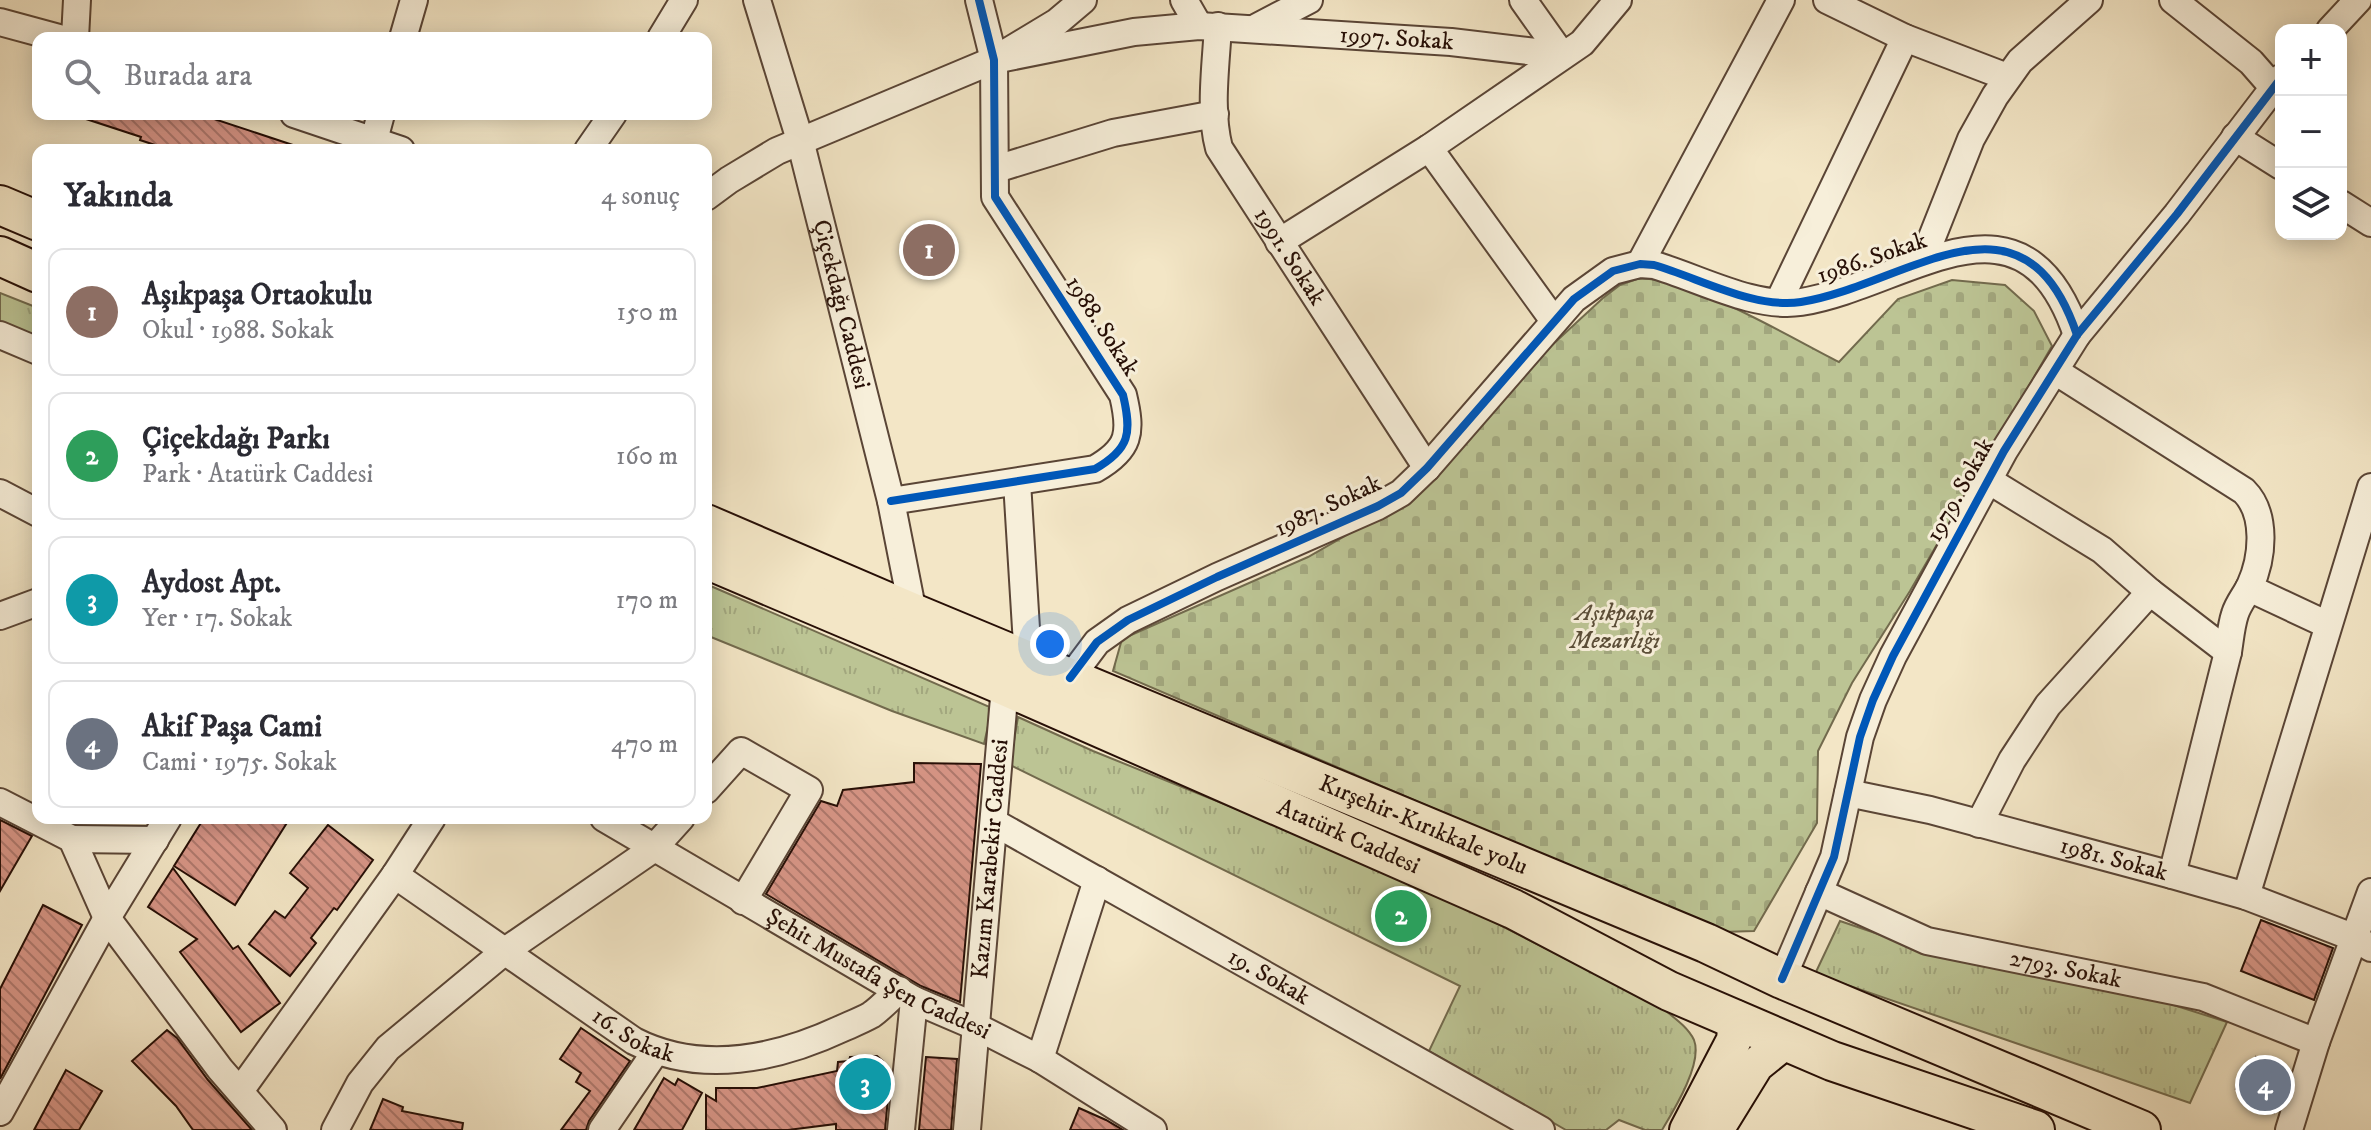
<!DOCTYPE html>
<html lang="tr">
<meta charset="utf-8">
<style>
body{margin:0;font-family:"IM FELL DW Pica",serif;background:#f2f2f3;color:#2b2b33}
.controls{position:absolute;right:24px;top:24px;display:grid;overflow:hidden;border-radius:16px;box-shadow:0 4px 20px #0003}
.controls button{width:72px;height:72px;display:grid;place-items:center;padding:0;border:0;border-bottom:2px solid #e1e1e2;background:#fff;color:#2b2b33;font:40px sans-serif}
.you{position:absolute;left:1050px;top:644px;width:28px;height:28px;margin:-20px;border:6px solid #fff;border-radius:50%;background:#1a73e8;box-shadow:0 0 0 12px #1a73e833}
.badge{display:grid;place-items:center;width:52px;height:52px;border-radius:50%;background:#db2777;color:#fff;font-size:26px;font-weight:700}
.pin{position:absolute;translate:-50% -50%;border:4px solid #fff;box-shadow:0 2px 8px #0006}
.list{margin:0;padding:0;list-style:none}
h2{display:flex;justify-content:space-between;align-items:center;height:104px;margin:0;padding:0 32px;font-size:34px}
h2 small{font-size:26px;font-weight:400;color:#7c7c81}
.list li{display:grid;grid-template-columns:52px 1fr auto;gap:24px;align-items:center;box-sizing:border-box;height:128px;margin:0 16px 16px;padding:0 16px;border:2px solid #e1e1e2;border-radius:16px}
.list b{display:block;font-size:30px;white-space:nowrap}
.list p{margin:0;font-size:26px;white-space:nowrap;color:#7c7c81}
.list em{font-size:26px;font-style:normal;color:#7c7c81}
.icon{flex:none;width:44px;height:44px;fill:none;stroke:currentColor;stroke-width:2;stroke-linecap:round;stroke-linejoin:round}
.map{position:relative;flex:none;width:2371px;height:1130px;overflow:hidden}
.search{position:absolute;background:#fff;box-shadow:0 4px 20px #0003;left:32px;top:32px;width:680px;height:88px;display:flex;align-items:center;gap:20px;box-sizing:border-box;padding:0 28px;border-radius:16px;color:#7c7c81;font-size:30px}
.panel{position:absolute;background:#fff;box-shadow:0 4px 20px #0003;left:32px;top:144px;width:680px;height:680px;border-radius:16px}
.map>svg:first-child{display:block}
</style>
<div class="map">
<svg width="2371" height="1130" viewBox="0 0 2371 1130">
<defs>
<pattern id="cemetery-stones" width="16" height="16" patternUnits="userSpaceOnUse" patternTransform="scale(2)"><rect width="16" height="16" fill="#bcc494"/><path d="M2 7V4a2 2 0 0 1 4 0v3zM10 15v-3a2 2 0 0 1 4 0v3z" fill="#a2a77e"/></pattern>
<pattern id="park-tufts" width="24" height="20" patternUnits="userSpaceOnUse" patternTransform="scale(2)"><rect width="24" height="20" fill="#bcc494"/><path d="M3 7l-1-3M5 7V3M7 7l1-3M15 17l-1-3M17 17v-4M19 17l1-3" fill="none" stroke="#a2a77e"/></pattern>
<pattern id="building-back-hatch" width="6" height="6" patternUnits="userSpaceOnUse" patternTransform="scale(2)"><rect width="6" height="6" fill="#d79586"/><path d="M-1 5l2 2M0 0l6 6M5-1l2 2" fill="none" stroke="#ae786c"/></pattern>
</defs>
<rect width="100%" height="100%" fill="#f3e6c6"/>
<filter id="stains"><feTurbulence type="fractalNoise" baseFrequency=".0025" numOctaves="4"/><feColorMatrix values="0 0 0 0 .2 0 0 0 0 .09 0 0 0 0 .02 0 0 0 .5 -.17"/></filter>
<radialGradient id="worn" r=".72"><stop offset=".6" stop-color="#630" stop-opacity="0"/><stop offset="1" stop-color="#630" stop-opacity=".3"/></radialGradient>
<path fill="url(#cemetery-stones)" stroke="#726a4d" stroke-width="2" d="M1637 279C1685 274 1793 339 1839 362L1898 299 1952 280 2005 285 2034 311 2052 346 1910 591 1852 683 1818 751 1817 823 1754 931 1722 932 1113 671 1122 639 1308 557 1406 501 1550 347 1603 298 1620 285Z"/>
<g fill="url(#park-tufts)" stroke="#726a4d" stroke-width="2">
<polygon points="0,293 38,308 38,344 0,328"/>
<polygon points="706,584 992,708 984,744 892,711 706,635"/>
<path d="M1018 717 1093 751 1350 855 1445 897 1662 1008C1673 1017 1688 1027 1694 1040 1703 1063 1674 1110 1662 1130H1645L1619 1120 1606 1130H1566L1429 1051 1460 986 1010 765Z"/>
<polygon points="1840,921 1925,950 2123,989 2227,1022 2190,1103 1815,974"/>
</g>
<g fill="url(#building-back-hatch)" stroke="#270f06" stroke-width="2">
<polygon points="81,114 199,114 299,147 299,150 170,150 140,140 141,137 80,117"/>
<polygon points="914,763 981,764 960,1002 921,986 766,894 821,801 837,806 843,790 914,782"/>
<polygon points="204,818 290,818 235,905 174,866"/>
<polygon points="0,820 32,836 0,891"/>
<polygon points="328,825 373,860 337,910 334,908 311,938 316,943 290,976 249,944 275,911 285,918 308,888 290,873"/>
<polygon points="173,868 233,949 238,946 280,1003 241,1032 180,952 197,939 148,907"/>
<polygon points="43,905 82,925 0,1079 0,989"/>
<polygon points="2261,920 2333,948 2314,1000 2241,971"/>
<polygon points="581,1028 630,1061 589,1121 586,1130 561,1130 590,1091 576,1082 581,1073 560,1059"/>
<polygon points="167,1030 177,1038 208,1080 252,1130 193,1130 176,1106 132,1061"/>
<polygon points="877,1056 883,1061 888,1076 890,1076 885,1130 836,1130 836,1124 788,1130 706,1130 706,1095 716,1101 716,1088 757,1088 837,1071 838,1062 849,1061 850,1057"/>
<polygon points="926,1057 957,1059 951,1130 919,1130"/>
<polygon points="2256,1057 2288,1078 2280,1104 2274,1113 2236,1089"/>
<polygon points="66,1070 102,1091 79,1130 34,1130"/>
<polygon points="664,1078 675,1085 678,1079 702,1093 682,1130 634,1130"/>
<polygon points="383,1099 403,1107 402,1111 463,1123 462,1130 370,1130"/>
<polygon points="1079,1108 1106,1120 1123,1130 1070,1130"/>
</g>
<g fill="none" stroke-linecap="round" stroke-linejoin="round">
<defs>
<g id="minor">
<path id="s1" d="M757 0 800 140 891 501 913 613"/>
<polyline points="1184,0 1199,26"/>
<polyline points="1523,0 1562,55"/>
<polyline points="1827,0 1905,38 2007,77"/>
<polyline points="2173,0 2251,62 2272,86"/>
<polyline points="0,22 59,38"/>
<path id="s2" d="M1218 26C1216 65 1209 110 1219 148L1427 468"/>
<polyline points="1257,27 1309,0"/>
<polyline points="2330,30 2358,0"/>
<polyline points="75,38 77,0"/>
<polyline points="403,38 414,0"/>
<polyline points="661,38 684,0"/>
<path id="s3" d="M994 60 1134 32 1199 26 1451 42 1562 55"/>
<polyline points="294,114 401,150"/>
<polyline points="2235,137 2281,166"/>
<polyline points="374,140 381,114"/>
<polyline points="1429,148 1554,321"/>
<polyline points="588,150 613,114"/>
<polyline points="996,169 1113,133 1215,114"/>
<polyline points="706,197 729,180 777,151 994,60 1057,22 1083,0"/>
<polyline points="2341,204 2371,223"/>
<polyline points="1279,242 1429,148 1582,43 1618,0"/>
<polyline points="1923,260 1971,139 1995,96 2020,61 2089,0"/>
<polyline points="1640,264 1781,0"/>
<polyline points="1779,301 1905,38"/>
<polyline points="0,335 38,351"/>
<path d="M2055 371 2244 491C2267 514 2263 558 2250 586 2245 596 2238 604 2235 614 2231 626 2230 640 2228 652L2172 875"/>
<polyline points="1988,480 2102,550 2150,592 2228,652"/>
<polyline points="1017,482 1028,661"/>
<polyline points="0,493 38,513"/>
<path d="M891 501 1095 469C1130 449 1132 433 1123 395L995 197 994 60 979 0"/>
<polyline points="2249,588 2328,625"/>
<polyline points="0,616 38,602"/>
<path d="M1070 678 1097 642 1128 620 1217 577 1378 506 1401 493 1427 468 1574 299 1613 271 1640 264 1654 265C1699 278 1754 309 1801 302 1907 285 2023 175 2077 335"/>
<polyline points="706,790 741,751 809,790 743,901"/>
<path id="s4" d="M1848 793 1930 810 2172 875 2246 896 2355 938 2371 948"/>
<polyline points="0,802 72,839 107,918 220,1069 273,1130"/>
<path id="s5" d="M604 818 914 1000 977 1027 1040 1059 1153 1130"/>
<path id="s6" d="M995 823 1541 1130"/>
<polyline points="1979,824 2012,760 2048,705 2150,592"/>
<polyline points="72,839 155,840"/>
<path id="s7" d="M395 875 634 1041C701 1075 777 1059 843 1028 852 1024 862 1020 871 1015 881 1008 890 998 899 990"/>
<path id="s8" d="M1819 892 1927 941 2203 997 2316 1042"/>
<polyline points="2246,896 2371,487"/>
<polyline points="1782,979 1834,857 1860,737 1873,700 1893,656 2004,451 2077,335 2177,214 2281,78"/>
<polyline points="1040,1059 1097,880"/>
<polyline points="240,1091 395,875 432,818"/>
<polyline points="0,1112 107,918 168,818"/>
<polyline points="335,1130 360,1083 388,1048 505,951 653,849 681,818"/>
<polyline points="602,1130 656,1051"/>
<polyline points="901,1130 914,1000"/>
<path id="s9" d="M967 1130 1005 686"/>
<polyline points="2289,1130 2316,1042 2371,892"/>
</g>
<g id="major">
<polyline points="1687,1130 1734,1040 1736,1018"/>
<polyline points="1716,1130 1756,1065 1787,1040"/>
</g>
<g id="highway">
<polyline points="0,205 38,221"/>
<polyline points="0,256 38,273"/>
<path id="s10" d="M706 524 913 613 1706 943 1782 979 2141 1130"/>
<path id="s11" d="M706 559 1005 686 1513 909 1669 991 1832 1061 2035 1130"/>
</g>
</defs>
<use href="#minor" stroke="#5a4536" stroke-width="30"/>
<use href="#major" stroke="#270f06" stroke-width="38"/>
<use href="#highway" stroke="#270f06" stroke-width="42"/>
<use href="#minor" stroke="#f7efda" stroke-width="26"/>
<use href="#major" stroke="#f3e6c6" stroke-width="34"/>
<use href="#highway" stroke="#f3e6c6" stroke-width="38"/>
<defs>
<g id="cycleway">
<path d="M891 501 1095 469C1130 449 1132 433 1123 395L995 197 994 60 979 0"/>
<path d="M1070 678 1097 642 1128 620 1217 577 1378 506 1401 493 1427 468 1574 299 1613 271 1640 264 1654 265C1699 278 1754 309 1801 302 1907 285 2023 175 2077 335"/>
<polyline points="1782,979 1834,857 1860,737 1873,700 1893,656 2004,451 2077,335 2177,214 2281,78"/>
</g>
</defs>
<use href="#cycleway" stroke="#f7efda" stroke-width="13"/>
<use href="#cycleway" stroke="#0057b8" stroke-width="8"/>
</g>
<g text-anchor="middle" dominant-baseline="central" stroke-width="6" stroke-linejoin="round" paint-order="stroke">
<g font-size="24" fill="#270f06" stroke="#f7efda">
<text stroke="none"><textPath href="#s3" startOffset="406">1997. Sokak</textPath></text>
<text stroke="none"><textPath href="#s2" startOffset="252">1991. Sokak</textPath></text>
<text transform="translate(1872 258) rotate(-19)">1986. Sokak</text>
<text stroke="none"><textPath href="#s1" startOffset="316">Çiçekdağı Caddesi</textPath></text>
<text transform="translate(1102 326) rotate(57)">1988. Sokak</text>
<text transform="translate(1960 490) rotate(-61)">1979. Sokak</text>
<text transform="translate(1328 506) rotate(-25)">1987. Sokak</text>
<text stroke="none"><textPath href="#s10" startOffset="778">Kırşehir-Kırıkkale yolu</textPath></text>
<text stroke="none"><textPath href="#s11" startOffset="700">Atatürk Caddesi</textPath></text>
<text stroke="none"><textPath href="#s4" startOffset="274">1981. Sokak</textPath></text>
<text stroke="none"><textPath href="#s9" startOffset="272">Kazım Karabekir Caddesi</textPath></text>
<text stroke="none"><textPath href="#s8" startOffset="260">2793. Sokak</textPath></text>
<text stroke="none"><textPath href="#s5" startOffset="316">Şehit Mustafa Şen Caddesi</textPath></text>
<text stroke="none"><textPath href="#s6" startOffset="314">19. Sokak</textPath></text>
<text stroke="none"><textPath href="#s7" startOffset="288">16. Sokak</textPath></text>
</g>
<g font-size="24" font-style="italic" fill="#5b4e38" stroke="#f7efda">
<text x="1615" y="613">Aşıkpaşa<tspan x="1615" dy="28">Mezarlığı</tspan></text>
</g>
</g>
<rect width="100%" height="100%" filter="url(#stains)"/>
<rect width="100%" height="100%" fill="url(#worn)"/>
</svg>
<div class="controls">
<button>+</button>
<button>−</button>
<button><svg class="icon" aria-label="layers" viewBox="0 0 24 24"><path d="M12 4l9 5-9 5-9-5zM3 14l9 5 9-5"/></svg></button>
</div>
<div class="you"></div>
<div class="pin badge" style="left:929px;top:250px;background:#8d6e63">1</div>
<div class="pin badge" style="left:1401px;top:916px;background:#2e9e5b">2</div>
<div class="pin badge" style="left:865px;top:1084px;background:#0f9aa8">3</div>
<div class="pin badge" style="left:2265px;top:1085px;background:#6b7280">4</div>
<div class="search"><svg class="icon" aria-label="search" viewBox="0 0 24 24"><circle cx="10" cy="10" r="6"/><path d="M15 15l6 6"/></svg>Burada ara</div>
<section class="panel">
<h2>Yakında<small>4 sonuç</small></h2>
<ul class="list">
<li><span class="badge" style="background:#8d6e63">1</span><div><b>Aşıkpaşa Ortaokulu</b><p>Okul · 1988. Sokak</p></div><em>150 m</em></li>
<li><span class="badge" style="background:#2e9e5b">2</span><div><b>Çiçekdağı Parkı</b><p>Park · Atatürk Caddesi</p></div><em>160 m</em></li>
<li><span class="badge" style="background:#0f9aa8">3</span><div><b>Aydost Apt.</b><p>Yer · 17. Sokak</p></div><em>170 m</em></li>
<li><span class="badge" style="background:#6b7280">4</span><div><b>Akif Paşa Cami</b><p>Cami · 1975. Sokak</p></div><em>470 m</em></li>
</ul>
</section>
</div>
